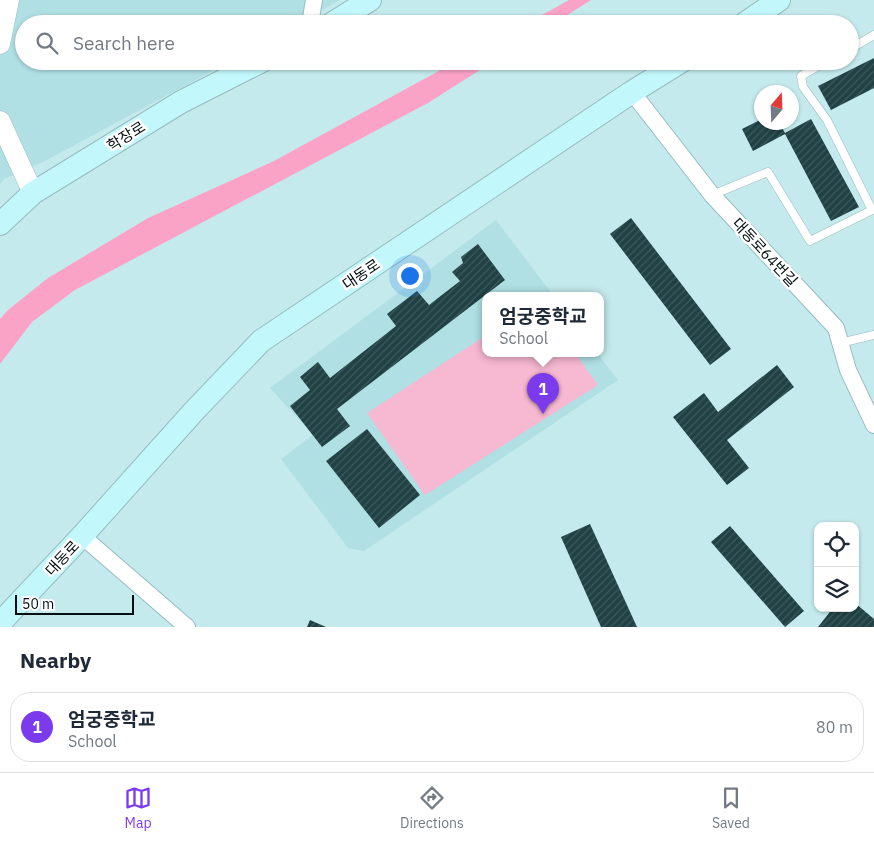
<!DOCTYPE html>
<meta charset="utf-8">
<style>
body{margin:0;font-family:"IBM Plex Sans","Noto Sans KR",sans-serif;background:#f2f2f3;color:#1f2937}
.controls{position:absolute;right:15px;bottom:15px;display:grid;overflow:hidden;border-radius:10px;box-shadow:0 1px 4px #0004}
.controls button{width:45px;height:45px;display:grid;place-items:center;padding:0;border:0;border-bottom:1px solid #e0e1e3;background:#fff;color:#1f2937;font:25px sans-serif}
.compass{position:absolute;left:754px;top:85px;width:45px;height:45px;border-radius:50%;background:#fff;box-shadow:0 1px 4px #0004;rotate:19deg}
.scale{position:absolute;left:15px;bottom:12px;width:119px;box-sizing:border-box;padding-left:5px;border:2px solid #030f10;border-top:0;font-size:14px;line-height:18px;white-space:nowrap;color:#030f10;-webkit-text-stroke:4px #fff;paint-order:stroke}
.you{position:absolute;left:409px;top:275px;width:18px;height:18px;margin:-12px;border:4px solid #fff;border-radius:50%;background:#1a73e8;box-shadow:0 0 0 8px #1a73e833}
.badge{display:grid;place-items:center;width:32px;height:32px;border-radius:50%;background:#7c3aed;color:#fff;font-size:16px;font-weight:700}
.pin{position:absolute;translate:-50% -41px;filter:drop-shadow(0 1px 2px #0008)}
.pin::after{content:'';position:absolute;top:26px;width:18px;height:15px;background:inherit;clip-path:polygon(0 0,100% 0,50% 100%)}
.popup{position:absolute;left:482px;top:292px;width:122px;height:65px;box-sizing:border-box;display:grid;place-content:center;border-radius:10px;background:#fff;filter:drop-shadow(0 1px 4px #0005);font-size:16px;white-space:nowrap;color:#747a83}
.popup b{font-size:19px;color:#1f2937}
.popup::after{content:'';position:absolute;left:50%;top:100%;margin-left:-10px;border:10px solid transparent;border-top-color:#fff}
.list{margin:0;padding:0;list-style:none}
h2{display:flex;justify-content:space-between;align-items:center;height:65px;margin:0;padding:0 20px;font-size:21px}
h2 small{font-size:16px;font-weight:400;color:#747a83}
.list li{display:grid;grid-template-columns:32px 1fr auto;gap:15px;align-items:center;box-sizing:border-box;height:70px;margin:0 10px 10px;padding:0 10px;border:1px solid #e0e1e3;border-radius:20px}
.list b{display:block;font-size:19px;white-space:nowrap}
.list p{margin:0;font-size:16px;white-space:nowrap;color:#747a83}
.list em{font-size:16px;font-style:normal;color:#747a83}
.icon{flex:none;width:28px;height:28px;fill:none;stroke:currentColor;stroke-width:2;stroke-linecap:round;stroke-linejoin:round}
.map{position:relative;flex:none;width:874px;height:627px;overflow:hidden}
.search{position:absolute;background:#fff;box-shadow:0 1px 4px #0004;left:15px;right:15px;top:15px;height:55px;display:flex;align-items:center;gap:12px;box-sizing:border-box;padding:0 18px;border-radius:28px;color:#747a83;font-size:19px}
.sheet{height:145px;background:#fff}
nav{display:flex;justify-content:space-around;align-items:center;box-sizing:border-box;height:70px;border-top:1px solid #e0e1e3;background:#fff;font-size:14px;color:#747a83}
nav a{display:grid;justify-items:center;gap:2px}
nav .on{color:#7c3aed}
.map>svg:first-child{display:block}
</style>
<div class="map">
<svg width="874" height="627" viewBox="0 0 874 627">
<defs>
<pattern id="building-hatch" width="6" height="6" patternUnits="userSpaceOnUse" patternTransform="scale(1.25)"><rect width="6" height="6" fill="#204245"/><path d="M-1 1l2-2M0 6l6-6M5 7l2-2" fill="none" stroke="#3d595c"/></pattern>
</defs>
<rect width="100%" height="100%" fill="#c4eaed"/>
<g fill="#b0e0e4">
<polygon points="0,0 340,0 298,24 24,24 24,61 231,61 45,161 4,179 0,184"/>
<polygon points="496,220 553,295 486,295 486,353 597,353 618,380 364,551 348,548 281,459 313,435 270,388"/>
</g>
<polygon fill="#f7b8d1" points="485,336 486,353 575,353 598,385 425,495 367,413"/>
<g fill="#fba3c7">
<polygon points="569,0 591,0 553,24 526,24"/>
<polygon points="457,61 494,61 428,103 75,290 32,322 0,364 0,319 8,310 48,278 148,218 274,161"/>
</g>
<g fill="url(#building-hatch)">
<polygon points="874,58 874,88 831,110 818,86"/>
<polygon points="762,119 762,122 779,122 785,133 811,119 859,207 831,221 785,134 753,151 742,129"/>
<polygon points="631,218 731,349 710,365 610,234"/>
<polygon points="478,244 505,280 337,409 350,426 322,447 290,406 310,390 300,377 318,362 330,378 396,326 387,314 417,291 429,305 460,281 452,272 463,263 461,257"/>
<polygon points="777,365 794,387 727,440 749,468 727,485 673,417 704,393 718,412"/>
<polygon points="367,429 420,495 379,528 326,461"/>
<polygon points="590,524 637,627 601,627 561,537"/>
<polygon points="730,526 804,611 785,627 711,542"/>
<polygon points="855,603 874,619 874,627 818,627 833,608 855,608"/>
<polygon points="310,620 326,627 307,627"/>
</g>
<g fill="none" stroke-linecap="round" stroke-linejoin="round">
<defs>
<g id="service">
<polyline points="850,49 874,35"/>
<polyline points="827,61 801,76 803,87 827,120 872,210"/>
<polyline points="712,195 768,172 810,241 874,209"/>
<polyline points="840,343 874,335"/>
</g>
<g id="minor">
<polyline points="310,24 314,0"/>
<polyline points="632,92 712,195 836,328 848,370 874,425"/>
<polyline points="82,536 187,627"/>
</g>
<g id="tertiary">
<polyline points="0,44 9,0"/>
<polyline points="0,121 33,193"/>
</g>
<g id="secondary">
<polyline points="331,24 370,0"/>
<polyline points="744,24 779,0"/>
<polyline points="0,224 33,193 181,102 262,61"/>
<polyline points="0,623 82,536 195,410 261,341 632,92 682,61"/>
</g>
</defs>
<use href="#service" stroke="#97bcbf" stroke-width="9"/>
<use href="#minor" stroke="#97bcbf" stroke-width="18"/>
<use href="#tertiary" stroke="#97bcbf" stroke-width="21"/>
<use href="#secondary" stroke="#97bcbf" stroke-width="24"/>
<use href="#service" stroke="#fff" stroke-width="8"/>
<use href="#minor" stroke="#fff" stroke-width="16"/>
<use href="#tertiary" stroke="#fff" stroke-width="20"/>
<use href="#secondary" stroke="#c2f8fb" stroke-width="22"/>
</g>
<g text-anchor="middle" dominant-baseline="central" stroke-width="5" stroke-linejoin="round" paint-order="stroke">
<g font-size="15" fill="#030f10" stroke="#fff">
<text transform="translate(126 136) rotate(-32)">학장로</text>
<text transform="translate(765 252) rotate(47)">대동로64번길</text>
<text transform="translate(361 274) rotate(-34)">대동로</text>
<text transform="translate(62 558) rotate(-47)">대동로</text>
</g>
</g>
</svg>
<div class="controls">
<button><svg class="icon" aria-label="locate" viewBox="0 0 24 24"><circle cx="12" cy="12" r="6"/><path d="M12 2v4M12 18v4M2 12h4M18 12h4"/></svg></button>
<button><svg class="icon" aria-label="layers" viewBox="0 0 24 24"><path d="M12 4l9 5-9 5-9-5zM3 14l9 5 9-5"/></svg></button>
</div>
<svg class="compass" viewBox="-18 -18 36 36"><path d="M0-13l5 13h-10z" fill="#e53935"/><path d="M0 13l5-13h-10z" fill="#747a83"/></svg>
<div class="scale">50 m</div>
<div class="you"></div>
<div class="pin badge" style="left:543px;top:414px">1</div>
<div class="popup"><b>엄궁중학교</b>School</div>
<div class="search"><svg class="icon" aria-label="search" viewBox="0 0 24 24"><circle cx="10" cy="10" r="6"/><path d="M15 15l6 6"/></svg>Search here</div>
</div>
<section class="sheet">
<h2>Nearby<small></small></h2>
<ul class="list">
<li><span class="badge">1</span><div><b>엄궁중학교</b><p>School</p></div><em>80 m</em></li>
</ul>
</section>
<nav>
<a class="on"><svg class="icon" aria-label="map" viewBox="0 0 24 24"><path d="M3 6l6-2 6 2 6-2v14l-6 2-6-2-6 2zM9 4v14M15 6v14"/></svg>Map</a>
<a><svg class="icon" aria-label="directions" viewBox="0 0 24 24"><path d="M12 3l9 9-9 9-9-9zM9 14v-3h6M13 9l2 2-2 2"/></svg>Directions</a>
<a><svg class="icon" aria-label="saved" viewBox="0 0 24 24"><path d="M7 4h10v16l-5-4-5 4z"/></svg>Saved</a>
</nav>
